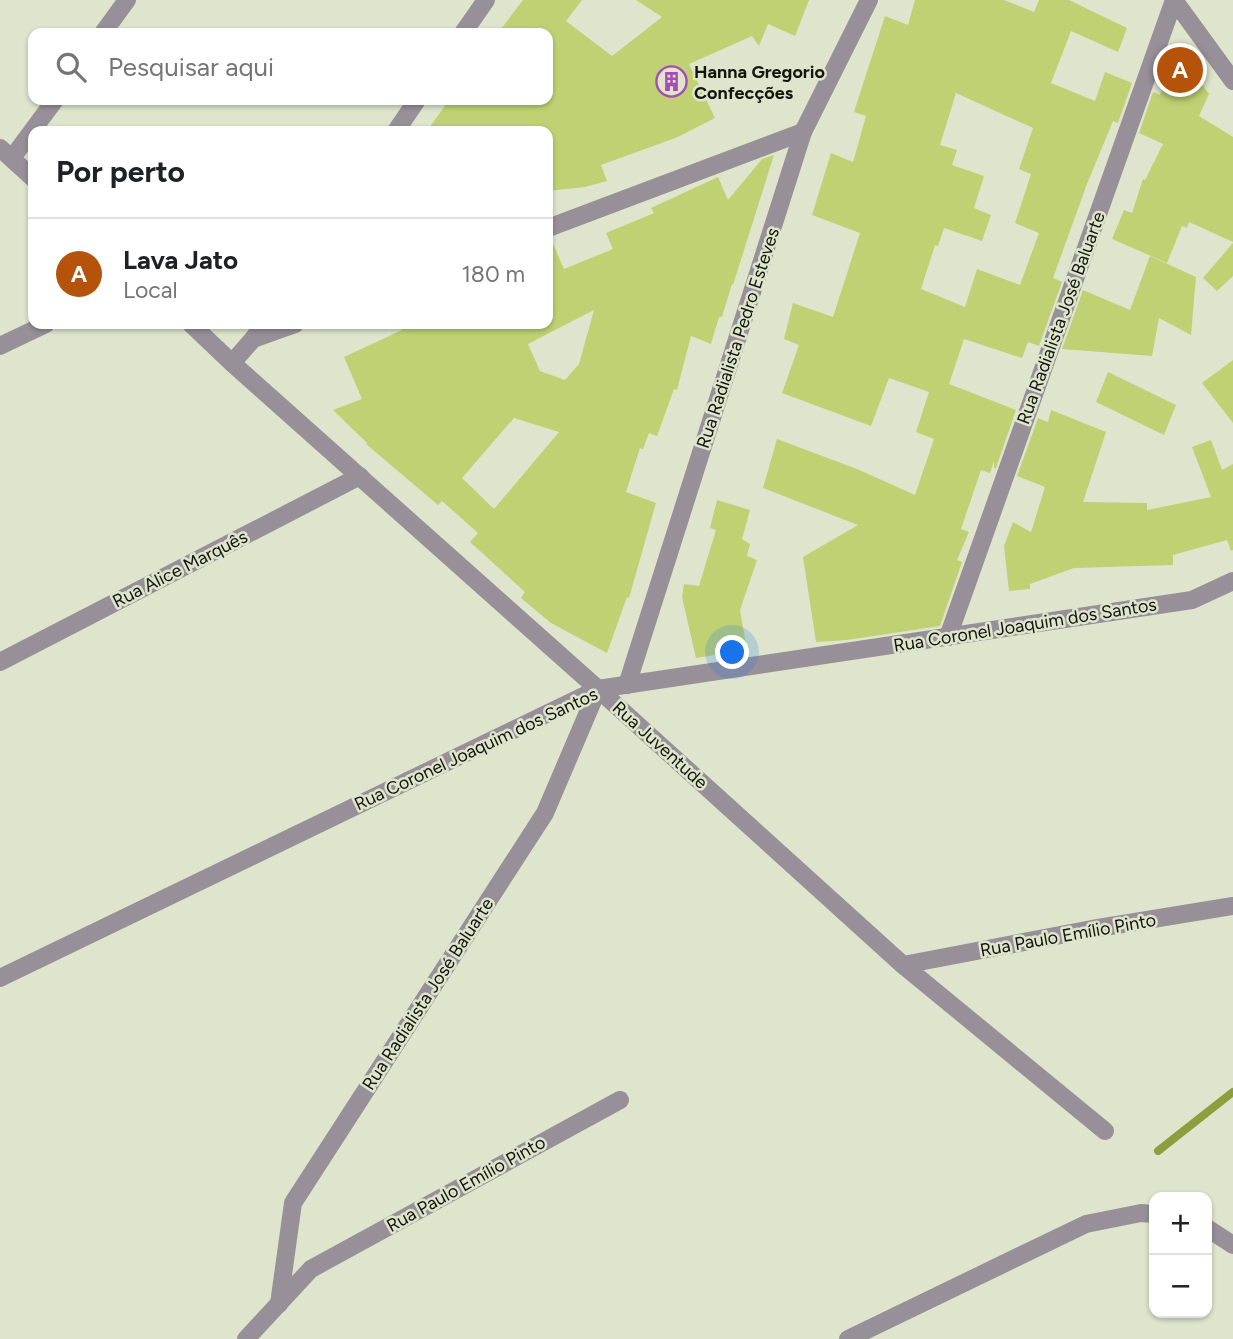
<!DOCTYPE html>
<html lang="pt">
<meta charset="utf-8">
<style>
body{margin:0;font-family:Figtree,sans-serif;background:#f2f2f2;color:#202124}
.controls{position:absolute;right:21px;bottom:21px;display:grid;overflow:hidden;border-radius:14px;box-shadow:0 2px 5px #0004}
.controls button{width:63px;height:63px;display:grid;place-items:center;padding:0;border:0;border-bottom:2px solid #e0e0e0;background:#fff;color:#202124;font:35px sans-serif}
.you{position:absolute;left:733px;top:653px;width:24px;height:24px;margin:-18px;border:5px solid #fff;border-radius:50%;background:#1a73e8;box-shadow:0 0 0 10px #1a73e833}
.badge{display:grid;place-items:center;width:46px;height:46px;border-radius:50%;background:#b45309;color:#fff;font-size:23px;font-weight:700}
.pin{position:absolute;translate:-50% -50%;border:4px solid #fff;box-shadow:0 2px 7px #0006}
.list{margin:0;padding:0;list-style:none}
h2{display:flex;justify-content:space-between;align-items:center;height:91px;margin:0;padding:0 28px;font-size:30px}
h2 small{font-size:23px;font-weight:400;color:#757577}
.list li{display:grid;grid-template-columns:46px 1fr auto;gap:21px;align-items:center;box-sizing:border-box;height:112px;padding:0 28px;border-top:2px solid #e0e0e0}
.list b{display:block;font-size:26px;white-space:nowrap}
.list p{margin:0;font-size:23px;white-space:nowrap;color:#757577}
.list em{font-size:23px;font-style:normal;color:#757577}
.icon{flex:none;width:38px;height:38px;fill:none;stroke:currentColor;stroke-width:2;stroke-linecap:round;stroke-linejoin:round}
.map{position:relative;flex:none;width:1233px;height:1339px;overflow:hidden}
.search{position:absolute;background:#fff;box-shadow:0 2px 5px #0004;left:28px;top:28px;width:525px;height:77px;display:flex;align-items:center;gap:18px;box-sizing:border-box;padding:0 24px;border-radius:14px;color:#757577;font-size:26px}
.panel{position:absolute;background:#fff;box-shadow:0 2px 5px #0004;left:28px;top:126px;width:525px;height:203px;border-radius:14px}
.map>svg:first-child{display:block}
</style>
<div class="map">
<svg width="1233" height="1339" viewBox="0 0 1233 1339">
<rect width="100%" height="100%" fill="#dfe5cc"/>
<g fill="none" stroke-linecap="round" stroke-linejoin="round">
<polyline stroke="#8d9e3f" stroke-width="8" points="1158,1151 1233,1092"/>
</g>
<g fill="#bfd173" fill-rule="evenodd">
<polygon points="523,0 582,0 566,21 612,56 662,17 636,0 809,0 795,36 768,24 759,46 752,36 689,64 715,118 678,137 601,165 607,181 585,187 548,191 548,131 427,131 449,100 548,100 548,33 498,33"/>
<path d="M915 0H1004L1034 12 1039 0H1069L1127 28 1118 52 1071 31 1051 83 1095 101 1105 72 1132 83 1118 123 1113 121 1087 184 1053 278 1062 282 1039 346 1028 342 1022 358 964 339 949 384 1016 410 996 468H994V461L990 473 981 470 961 529 969 532 957 560 962 562 940 626 847 640 816 642 803 557 858 525 763 488 777 439 857 469 915 495 934 439 916 432 929 392 889 378 871 426 782 393 799 345 784 339 793 303 833 317 860 233 812 215 831 153 853 162 866 116 854 112 885 16 908 25ZM956 93 1033 128 1019 169 1031 174 1015 223 1039 233 1020 285 977 269 965 307 921 289 935 245 938 246 944 228 982 241 991 215 974 208 984 176 952 165 957 150 940 145Z"/>
<polygon points="1175,46 1209,94 1199,116 1233,137 1233,242 1189,222 1187,228 1182,226 1167,263 1112,239 1124,210 1132,213 1143,179 1145,180 1163,144 1139,133 1153,92 1160,95"/>
<path d="M774 155 733 285 732 284 722 317H719L711 344 691 336 677 390 674 389 657 436 649 433 643 449 640 448 626 492 656 503 629 598 627 597 607 653 551 623 521 598 525 592 470 542 478 533 442 501 438 505 366 444 367 443 333 410 362 399 344 357 402 330 399 324H548V239H551L564 269 613 249 606 233 654 213 651 208 718 177 728 200 762 159ZM594 310 579 364 565 380 540 371 528 344ZM514 418 559 432 494 509 462 478Z"/>
<polygon points="1233,243 1233,276 1217,291 1203,278"/>
<polygon points="1150,256 1196,277 1191,335 1159,318 1152,356 1062,349 1083,290 1130,310"/>
<polygon points="1233,360 1233,423 1202,383"/>
<polygon points="1108,372 1176,405 1164,435 1096,402"/>
<polygon points="1051,410 1106,432 1083,502 1147,503 1147,510 1211,497 1192,447 1211,440 1222,470 1233,464 1233,550 1231,551 1227,540 1173,555 1173,565 1074,568 1030,584 1030,589 1009,591 1004,546 1013,522 1031,532 1045,487 1017,476 1038,418 1048,422"/>
<polygon points="717,500 750,510 742,539 750,544 747,556 757,560 740,610 747,650 696,658 682,597 684,584 699,586 716,530 710,528"/>
</g>
<g fill="none" stroke-linecap="round" stroke-linejoin="round">
<g stroke="#989098" stroke-width="18">
<polyline points="1174,0 1233,81"/>
<polyline points="103,33 127,0"/>
<polyline points="463,33 486,0"/>
<polyline points="396,131 417,100"/>
<polyline points="0,148 33,178"/>
<polyline points="12,158 55,100"/>
<polyline points="548,228 803,132"/>
<polyline points="191,324 232,363 598,689 903,965 1105,1131"/>
<polyline points="253,339 295,324"/>
<polyline points="0,346 46,324"/>
<polyline points="232,363 253,339 264,324"/>
<polyline points="948,637 1174,0"/>
<polyline points="0,662 360,476"/>
<polyline points="627,685 803,132 869,0"/>
<polyline points="903,965 1092,929 1233,906"/>
<polyline points="0,978 598,689 1192,600 1233,581"/>
<polyline points="1207,1228 1233,1245"/>
<polyline points="279,1304 293,1203 545,813 598,689"/>
<polyline points="246,1339 311,1269 620,1100"/>
<polyline points="848,1339 1086,1224 1141,1213 1154,1214"/>
</g>
</g>
<defs>
<symbol id="building-ring" viewBox="-11 -11 22 22"><circle r="9.5" fill="#dfe5cc" stroke="#a74bb5" stroke-width="1.5"/><path d="M-4-6H4V6H1V3H-1V6H-4ZM-2.5-4.3h1.7v1.8h-1.7ZM.8-4.3h1.7v1.8H.8ZM-2.5-1h1.7V.8h-1.7ZM.8-1h1.7V.8H.8Z" fill="#a74bb5"/></symbol>
</defs>
<g fill-rule="evenodd">
<use href="#building-ring" x="654" y="64" width="35" height="35"/>
</g>
<g text-anchor="middle" dominant-baseline="central" stroke-width="5" stroke-linejoin="round" paint-order="stroke">
<g font-size="18" font-weight="bold" fill="#13150d" stroke="#dfe5cc" text-anchor="start">
<text x="694" y="72">Hanna Gregorio<tspan x="694" dy="21">Confecções</tspan></text>
</g>
<g font-size="18" fill="#13150d" stroke="#dfe5cc">
<text transform="translate(1061 318) rotate(-70)">Rua Radialista José Baluarte</text>
<text transform="translate(738 338) rotate(-72)">Rua Radialista Pedro Esteves</text>
<text transform="translate(180 569) rotate(-27)">Rua Alice Marquês</text>
<text transform="translate(1025 625) rotate(-9)">Rua Coronel Joaquim dos Santos</text>
<text transform="translate(660 745) rotate(42)">Rua Juventude</text>
<text transform="translate(476 749) rotate(-25)">Rua Coronel Joaquim dos Santos</text>
<text transform="translate(1068 935) rotate(-10)">Rua Paulo Emílio Pinto</text>
<text transform="translate(428 994) rotate(-57)">Rua Radialista José Baluarte</text>
<text transform="translate(466 1184) rotate(-29)">Rua Paulo Emílio Pinto</text>
</g>
</g>
</svg>
<div class="controls">
<button>+</button>
<button>−</button>
</div>
<div class="you"></div>
<div class="pin badge" style="left:1180px;top:70px">A</div>
<div class="search"><svg class="icon" aria-label="search" viewBox="0 0 24 24"><circle cx="10" cy="10" r="6"/><path d="M15 15l6 6"/></svg>Pesquisar aqui</div>
<section class="panel">
<h2>Por perto<small></small></h2>
<ul class="list">
<li><span class="badge">A</span><div><b>Lava Jato</b><p>Local</p></div><em>180 m</em></li>
</ul>
</section>
</div>
